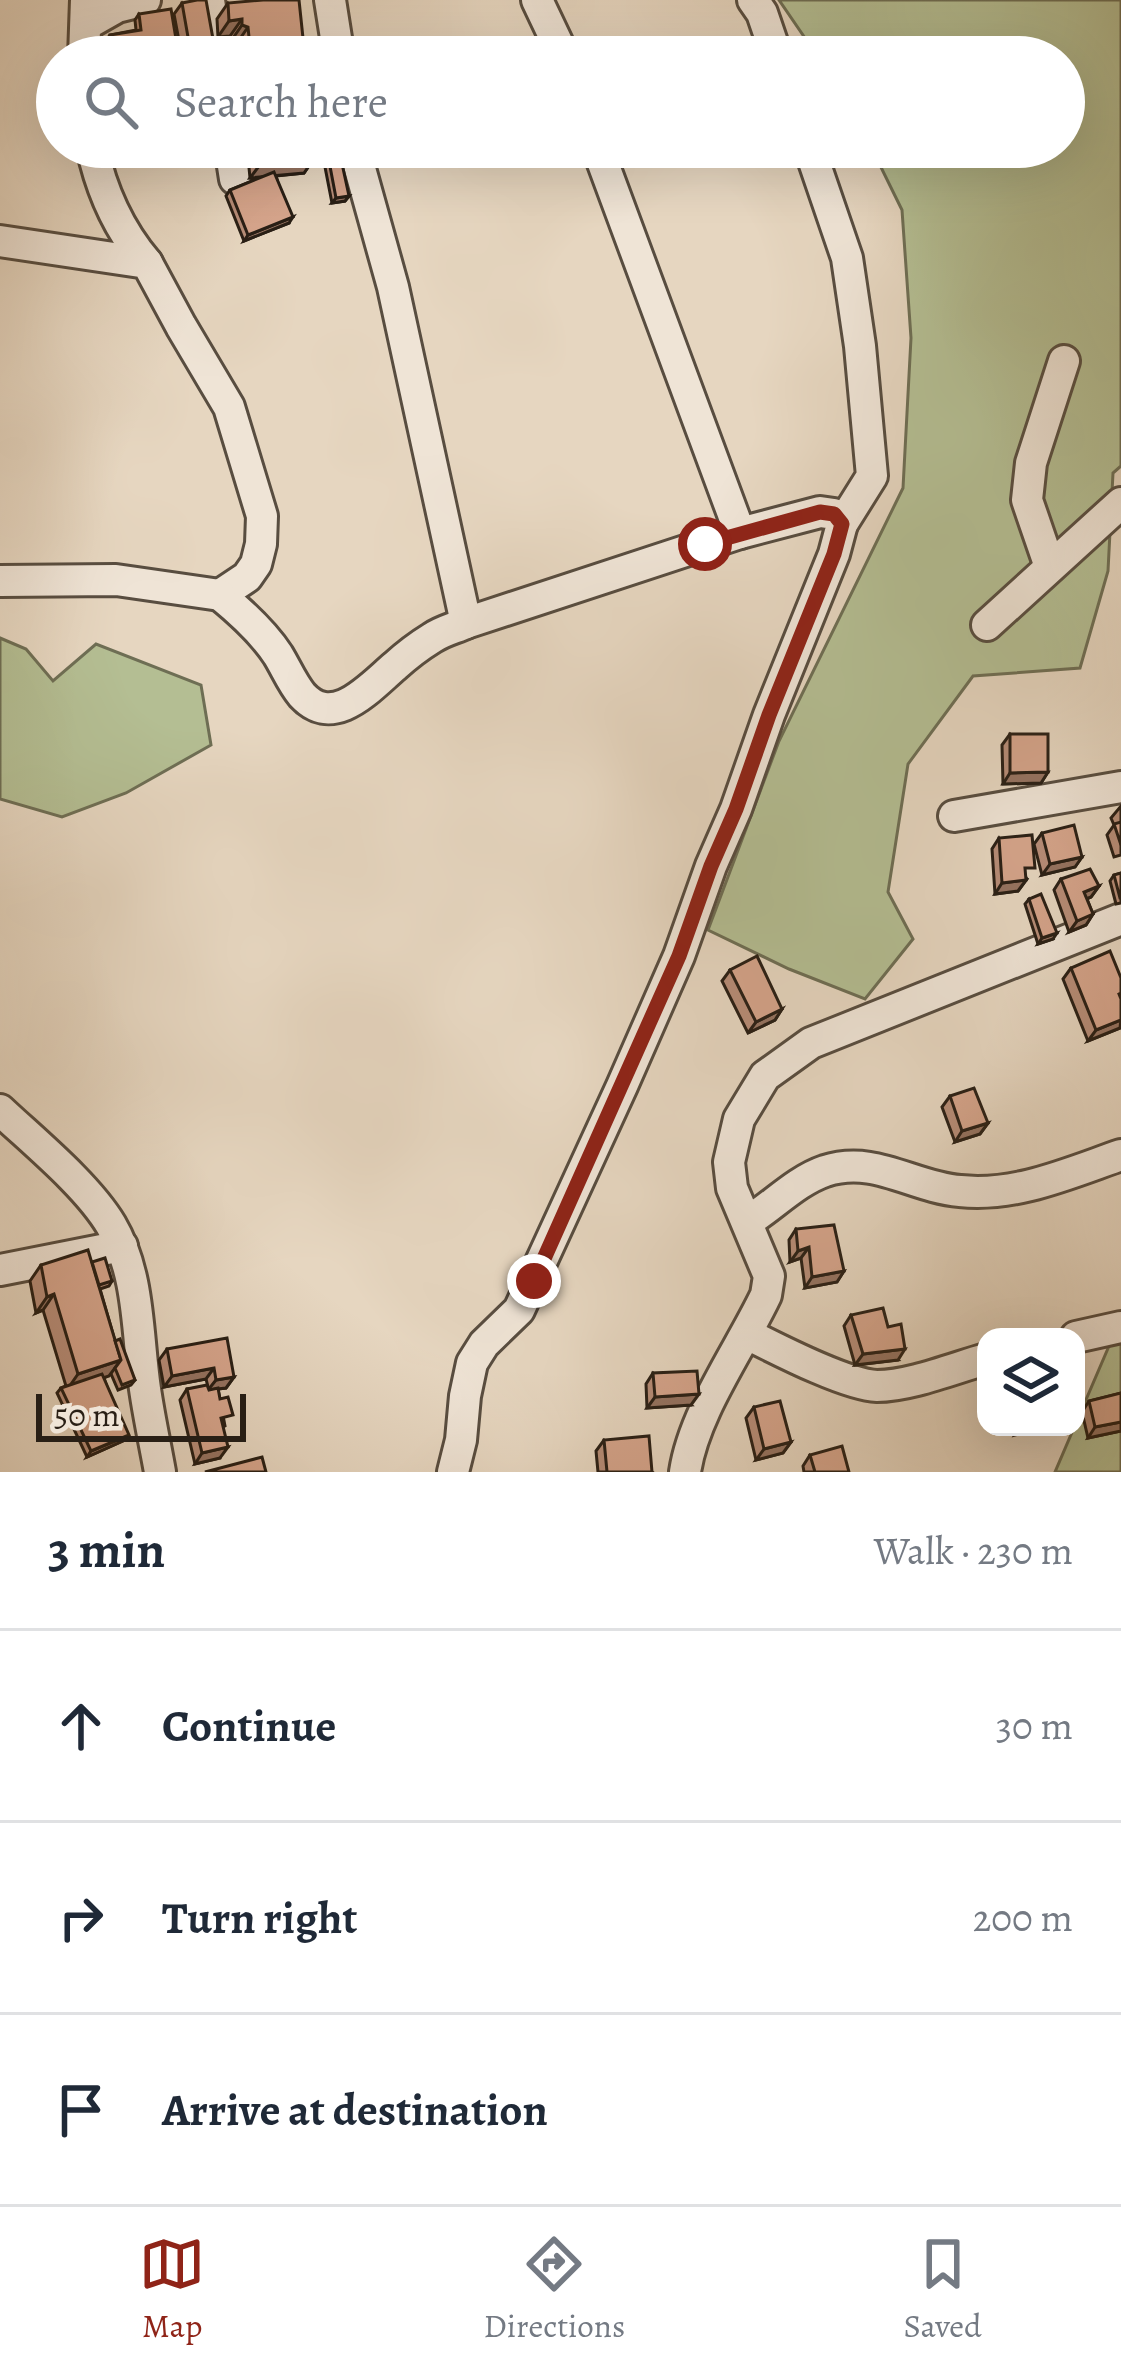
<!DOCTYPE html>
<meta charset="utf-8">
<style>
body{margin:0;font-family:Alegreya,serif;background:#f2f2f3;color:#1f2937}
.controls{position:absolute;right:36px;bottom:36px;display:grid;overflow:hidden;border-radius:24px;box-shadow:0 12px 48px #0002}
.controls button{width:108px;height:108px;display:grid;place-items:center;padding:0;border:0;border-bottom:3px solid #e0e1e3;background:#fff;color:#1f2937;font:60px sans-serif}
.scale{position:absolute;left:36px;bottom:30px;width:210px;box-sizing:border-box;padding-left:12px;border:6px solid #291f15;border-top:0;font-size:33px;line-height:42px;white-space:nowrap;color:#291f15;-webkit-text-stroke:9px #efe4d6;paint-order:stroke}
.stop{position:absolute;width:36px;height:36px;margin:-27px;border:9px solid #8f2418;border-radius:50%;background:#fff}
.stop.end{background:#8f2418;border-color:#fff;box-shadow:0 3px 12px #0008}
.list{margin:0;padding:0;list-style:none}
h2{display:flex;justify-content:space-between;align-items:center;height:156px;margin:0;padding:0 48px;font-size:51px}
h2 small{font-size:39px;font-weight:400;color:#747a83}
.list li{display:grid;grid-template-columns:78px 1fr auto;gap:36px;align-items:center;box-sizing:border-box;height:192px;padding:0 48px;border-top:3px solid #e0e1e3}
.list b{display:block;font-size:45px;white-space:nowrap}
.list em{font-size:39px;font-style:normal;color:#747a83}
.icon{flex:none;width:66px;height:66px;fill:none;stroke:currentColor;stroke-width:2;stroke-linecap:round;stroke-linejoin:round}
.map{position:relative;flex:none;width:1121px;height:1472px;overflow:hidden}
.search{position:absolute;background:#fff;box-shadow:0 12px 48px #0002;left:36px;right:36px;top:36px;height:132px;display:flex;align-items:center;gap:30px;box-sizing:border-box;padding:0 42px;border-radius:66px;color:#747a83;font-size:45px}
.sheet{height:732px;background:#fff}
nav{display:flex;justify-content:space-around;align-items:center;box-sizing:border-box;height:168px;border-top:3px solid #e0e1e3;background:#fff;font-size:33px;color:#747a83}
nav a{display:grid;justify-items:center;gap:6px}
nav .on{color:#8f2418}
.map>svg:first-child{display:block}
</style>
<div class="map">
<svg width="1121" height="1472" viewBox="0 0 1121 1472">
<rect width="100%" height="100%" fill="#e6d6c0"/>
<filter id="stains"><feTurbulence type="fractalNoise" baseFrequency=".00167" numOctaves="4"/><feColorMatrix values="0 0 0 0 .2 0 0 0 0 .09 0 0 0 0 .02 0 0 0 .5 -.17"/></filter>
<radialGradient id="worn" r=".72"><stop offset=".6" stop-color="#630" stop-opacity="0"/><stop offset="1" stop-color="#630" stop-opacity=".3"/></radialGradient>
<g fill="#b4be93" stroke="#6e6e54" stroke-width="3">
<polygon points="779,0 1121,0 1121,466 1113,473 1108,571 1080,668 973,676 908,764 888,892 913,939 865,999 789,969 708,930 779,741 903,488 911,338 902,210 871,147 1064,147 1064,57 818,57"/>
<polygon points="0,638 26,649 53,681 96,644 201,685 211,745 126,793 62,817 0,799"/>
<polygon points="1121,1318 1121,1472 1055,1472"/>
</g>
<g fill="none" stroke-linecap="round" stroke-linejoin="round">
<defs>
<g id="minor">
<polyline points="209,0 217,57"/>
<polyline points="330,0 339,57"/>
<polyline points="537,0 564,57"/>
<polyline points="753,0 762,13 777,57"/>
<polyline points="87,24 117,7 145,0"/>
<polyline points="84,57 86,0"/>
<path d="M92 147C101 190 119 230 147 263"/>
<polyline points="230,147 235,179"/>
<polyline points="354,147 393,287 466,623"/>
<polyline points="597,147 740,533"/>
<polyline points="809,147 847,258 860,346 872,476 842,524"/>
<path d="M0 241 147 263 181 326 229 407 262 516 261 544 256 564 247 577 220 595C242 613 263 632 278 655 286 668 292 683 302 695 334 730 370 687 395 666 406 656 419 646 432 638 442 631 455 628 466 623L740 533 820 512 834 514 842 524 834 554 769 715 736 809 711 866 679 956 622 1086 519 1310 484 1344 472 1363 465 1396 461 1440 453 1472"/>
<polyline points="1050,567 1027,500 1031,463 1064,361"/>
<polyline points="0,581 116,580 220,595"/>
<polyline points="987,625 1121,503"/>
<polyline points="954,816 1121,787"/>
<path d="M0 1110C34 1142 87 1185 111 1225 140 1274 137 1334 145 1389 149 1417 155 1444 160 1472"/>
<path d="M747 1222C773 1206 796 1181 825 1171 875 1155 912 1187 960 1191 1016 1197 1069 1173 1121 1155"/>
<polyline points="0,1270 122,1246"/>
<path d="M747 1334C777 1349 846 1385 877 1386 910 1386 954 1368 986 1359"/>
<polyline points="1076,1337 1121,1327"/>
<path d="M685 1472C694 1412 740 1350 766 1295L769 1276 732 1188 729 1162 739 1119 765 1076 811 1043 1121 919"/>
</g>
</defs>
<use href="#minor" stroke="#584d40" stroke-width="36"/>
<use href="#minor" stroke="#efe4d6" stroke-width="30"/>
</g>
<g fill="#b78d78" stroke="#291f15" stroke-width="3">
<polygon points="182,3 215,50 209,57 182,57 174,14"/>
<polygon points="228,3 305,57 239,57 237,43 231,41 230,36 218,37 217,19"/>
<polygon points="139,14 179,57 109,57 106,40 110,35 136,30 135,20"/>
<polygon points="247,147 314,147 315,157 304,173 276,176 289,223 244,241 226,196 230,190 262,177 250,178"/>
<polygon points="329,161 349,196 345,201 332,203 325,167"/>
<polygon points="1010,734 1048,772 1041,783 1003,784 1002,745"/>
<polygon points="1121,806 1121,855 1114,857 1107,835 1114,825 1111,818"/>
<polygon points="1042,833 1082,857 1075,867 1042,875 1034,844"/>
<polygon points="999,838 1027,879 1018,891 995,894 992,849"/>
<polygon points="1121,873 1121,903 1116,904 1110,881 1114,875"/>
<polygon points="1061,879 1099,886 1091,897 1087,899 1093,914 1086,925 1069,932 1054,890"/>
<polygon points="1029,899 1053,939 1038,944 1025,904"/>
<polygon points="1071,968 1121,978 1120,1028 1088,1041 1063,979"/>
<polygon points="730,970 782,1009 775,1020 748,1033 722,981"/>
<polygon points="950,1096 988,1123 980,1134 955,1142 942,1107"/>
<polygon points="796,1229 844,1271 837,1282 805,1288 801,1258 790,1262 789,1240"/>
<polygon points="92,1262 112,1281 109,1286 100,1289 115,1341 135,1380 131,1385 118,1390 111,1374 104,1378 125,1440 87,1457 57,1393 61,1388 66,1386 43,1310 36,1313 30,1281 41,1265"/>
<polygon points="851,1315 898,1360 855,1365 844,1326"/>
<polygon points="167,1349 234,1377 226,1388 218,1389 225,1426 223,1427 220,1458 195,1464 180,1400 187,1389 208,1387 206,1379 164,1387 159,1360"/>
<polygon points="653,1373 691,1405 647,1408 646,1384"/>
<polygon points="1121,1393 1121,1431 1088,1438 1082,1412 1089,1401"/>
<polygon points="754,1407 791,1442 783,1453 756,1460 746,1418"/>
<polygon points="604,1440 652,1472 598,1472 596,1451"/>
<polygon points="810,1455 849,1472 804,1472 803,1466"/>
</g>
<g fill="#957361" stroke="#291f15" stroke-width="3">
<polygon points="242,19 230,36 218,37 229,21"/>
<polygon points="242,25 248,27 237,43 231,41"/>
<polygon points="215,50 209,57 188,57 191,54"/>
<polygon points="315,157 304,173 250,178 262,162"/>
<polygon points="349,196 345,201 332,203 336,198"/>
<polygon points="293,217 289,223 244,241 248,235"/>
<polygon points="1048,772 1041,783 1003,784 1010,773"/>
<polygon points="1082,857 1075,867 1042,875 1050,864"/>
<polygon points="1026,880 1018,891 995,894 1002,883"/>
<polygon points="1099,886 1091,897 1076,903 1084,892"/>
<polygon points="1093,914 1086,925 1069,932 1077,921"/>
<polygon points="1057,933 1053,939 1038,944 1042,938"/>
<polygon points="782,1009 775,1020 748,1033 756,1022"/>
<polygon points="1121,1020 1120,1028 1088,1041 1096,1030"/>
<polygon points="988,1123 980,1134 955,1142 962,1131"/>
<polygon points="809,1247 801,1258 790,1262 798,1251"/>
<polygon points="844,1271 837,1282 805,1288 812,1277"/>
<polygon points="54,1294 43,1310 36,1313 47,1297"/>
<polygon points="905,1349 898,1360 855,1365 863,1354"/>
<polygon points="121,1360 109,1376 67,1390 78,1374"/>
<polygon points="214,1368 206,1379 164,1387 172,1376"/>
<polygon points="234,1377 226,1388 208,1390 216,1380"/>
<polygon points="699,1394 691,1405 647,1408 655,1397"/>
<polygon points="1121,1422 1121,1431 1088,1438 1095,1427"/>
<polygon points="1020,1427 1041,1427 1015,1435"/>
<polygon points="129,1435 125,1440 87,1457 91,1451"/>
<polygon points="791,1442 783,1453 756,1460 764,1449"/>
<polygon points="228,1447 220,1458 195,1464 202,1453"/>
</g>
<g fill="#d5a48b" stroke="#291f15" stroke-width="3">
<polygon points="197,0 206,0 215,50 191,54 182,3"/>
<polygon points="263,0 299,0 305,57 251,57 248,27 242,25 242,19 229,21 228,3"/>
<polygon points="171,9 179,57 114,57 110,35 141,30 139,14"/>
<polygon points="260,147 314,147 315,157 262,162"/>
<polygon points="341,159 349,196 336,198 329,161"/>
<polygon points="274,172 293,217 248,235 230,190"/>
<polygon points="1010,734 1048,734 1048,772 1010,773"/>
<polygon points="1121,822 1121,845 1114,824"/>
<polygon points="1074,825 1082,857 1050,864 1042,833"/>
<polygon points="1032,835 1035,868 1025,868 1026,880 1002,883 999,838"/>
<polygon points="1090,869 1099,886 1084,892 1093,914 1077,921 1061,879"/>
<polygon points="1121,873 1121,898 1120,898 1114,875"/>
<polygon points="1041,894 1057,933 1042,938 1029,899"/>
<polygon points="1110,951 1121,978 1121,993 1119,994 1121,999 1121,1020 1096,1030 1071,968"/>
<polygon points="757,956 782,1009 756,1022 730,970"/>
<polygon points="974,1088 988,1123 962,1131 950,1096"/>
<polygon points="834,1225 844,1271 812,1277 809,1247 798,1251 796,1229"/>
<polygon points="88,1250 121,1360 78,1374 54,1294 47,1297 41,1265"/>
<polygon points="105,1258 112,1281 99,1285 92,1262"/>
<polygon points="883,1308 888,1327 901,1324 905,1349 863,1354 851,1315"/>
<polygon points="227,1338 234,1377 216,1380 214,1368 172,1376 167,1349"/>
<polygon points="120,1339 135,1380 122,1385 115,1368 121,1360 115,1341"/>
<polygon points="697,1371 699,1394 655,1397 653,1373"/>
<polygon points="102,1374 129,1435 91,1451 61,1388"/>
<polygon points="207,1385 209,1390 218,1388 220,1399 228,1397 233,1415 221,1418 228,1447 202,1453 187,1389"/>
<polygon points="1121,1393 1121,1422 1095,1427 1089,1401"/>
<polygon points="780,1401 791,1442 764,1449 754,1407"/>
<polygon points="649,1436 652,1472 607,1472 604,1440"/>
<polygon points="842,1446 849,1472 815,1472 810,1455"/>
<polygon points="262,1457 266,1472 205,1472"/>
</g>
<g fill="none" stroke-linecap="round" stroke-linejoin="round">
<polyline stroke="#8f2418" stroke-width="15" points="534,1281 679,956 711,866 736,809 769,715 834,554 842,524 834,514 820,512 705,544"/>
</g>
<rect width="100%" height="100%" filter="url(#stains)"/>
<rect width="100%" height="100%" fill="url(#worn)"/>
</svg>
<div class="controls">
<button><svg class="icon" aria-label="layers" viewBox="0 0 24 24"><path d="M12 4l9 5-9 5-9-5zM3 14l9 5 9-5"/></svg></button>
</div>
<div class="scale">50 m</div>
<div class="stop" style="left:705px;top:544px"></div>
<div class="stop end" style="left:534px;top:1281px"></div>
<div class="search"><svg class="icon" aria-label="search" viewBox="0 0 24 24"><circle cx="10" cy="10" r="6"/><path d="M15 15l6 6"/></svg>Search here</div>
</div>
<section class="sheet">
<h2>3 min<small>Walk · 230 m</small></h2>
<ul class="list">
<li><svg class="icon" aria-label="ahead" viewBox="0 0 24 24"><path d="M12 20V5M6 11l6-6 6 6"/></svg><div><b>Continue</b></div><em>30 m</em></li>
<li><svg class="icon" aria-label="right" viewBox="0 0 24 24"><path d="M7 20v-9h11M14 6l5 5-5 5"/></svg><div><b>Turn right</b></div><em>200 m</em></li>
<li><svg class="icon" aria-label="arrive" viewBox="0 0 24 24"><path d="M6 21V4h12l-3 4 3 4H6"/></svg><div><b>Arrive at destination</b></div></li>
</ul>
</section>
<nav>
<a class="on"><svg class="icon" aria-label="map" viewBox="0 0 24 24"><path d="M3 6l6-2 6 2 6-2v14l-6 2-6-2-6 2zM9 4v14M15 6v14"/></svg>Map</a>
<a><svg class="icon" aria-label="directions" viewBox="0 0 24 24"><path d="M12 3l9 9-9 9-9-9zM9 14v-3h6M13 9l2 2-2 2"/></svg>Directions</a>
<a><svg class="icon" aria-label="saved" viewBox="0 0 24 24"><path d="M7 4h10v16l-5-4-5 4z"/></svg>Saved</a>
</nav>
